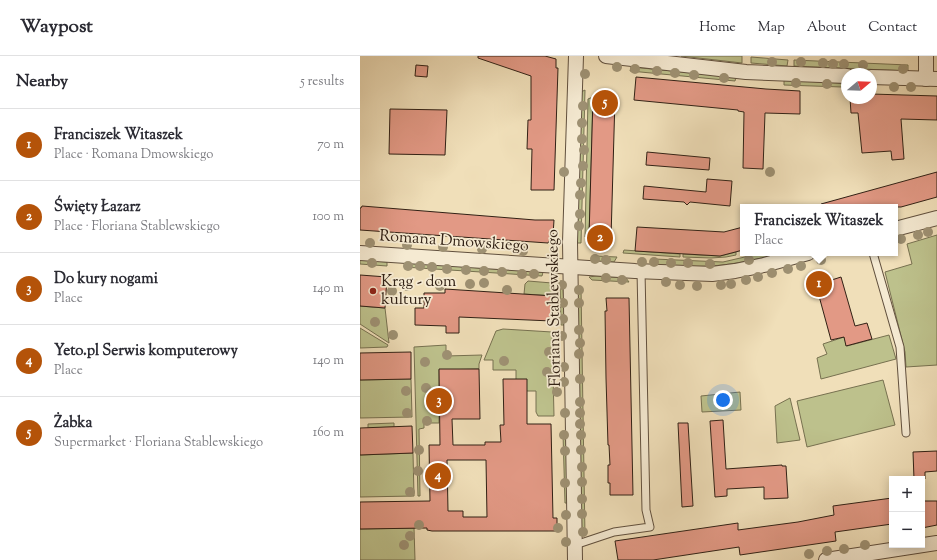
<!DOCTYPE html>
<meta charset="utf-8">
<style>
body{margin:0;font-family:"Sorts Mill Goudy",serif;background:#f7f7f7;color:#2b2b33}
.controls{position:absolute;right:12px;bottom:12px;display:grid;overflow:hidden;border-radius:0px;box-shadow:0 2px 10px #0003}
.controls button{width:36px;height:36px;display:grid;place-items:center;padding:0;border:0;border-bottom:1px solid #e1e1e2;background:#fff;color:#2b2b33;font:20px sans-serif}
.compass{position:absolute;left:481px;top:12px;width:36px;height:36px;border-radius:50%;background:#fff;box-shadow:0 2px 10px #0003;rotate:71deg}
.you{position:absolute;left:363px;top:344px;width:14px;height:14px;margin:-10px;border:3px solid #fff;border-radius:50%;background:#1a73e8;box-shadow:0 0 0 6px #1a73e833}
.badge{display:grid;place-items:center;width:26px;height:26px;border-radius:50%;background:#b45309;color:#fff;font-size:13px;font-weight:700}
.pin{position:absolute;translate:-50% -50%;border:2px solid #fff;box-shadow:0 1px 4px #0006}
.popup{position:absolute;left:380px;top:148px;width:158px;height:52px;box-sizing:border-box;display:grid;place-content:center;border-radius:0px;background:#fff;filter:drop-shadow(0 1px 3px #0005);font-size:13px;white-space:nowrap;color:#7c7c81}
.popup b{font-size:15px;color:#2b2b33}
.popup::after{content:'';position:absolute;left:50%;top:100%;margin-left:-8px;border:8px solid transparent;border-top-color:#fff}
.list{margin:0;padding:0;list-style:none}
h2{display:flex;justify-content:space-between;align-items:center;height:52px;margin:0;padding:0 16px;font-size:17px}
h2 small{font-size:13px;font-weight:400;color:#7c7c81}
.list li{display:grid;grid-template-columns:26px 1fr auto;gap:12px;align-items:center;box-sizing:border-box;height:72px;padding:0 16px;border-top:1px solid #e1e1e2}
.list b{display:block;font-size:15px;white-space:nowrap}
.list p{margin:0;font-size:13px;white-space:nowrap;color:#7c7c81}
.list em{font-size:13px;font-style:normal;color:#7c7c81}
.map{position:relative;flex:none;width:577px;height:504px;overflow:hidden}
header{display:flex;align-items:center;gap:24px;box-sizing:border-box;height:56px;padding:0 20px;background:#fff;border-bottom:1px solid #e1e1e2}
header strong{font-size:19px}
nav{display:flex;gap:22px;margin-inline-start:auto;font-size:14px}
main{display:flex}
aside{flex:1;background:#fff}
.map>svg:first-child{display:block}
</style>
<header>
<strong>Waypost</strong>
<nav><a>Home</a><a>Map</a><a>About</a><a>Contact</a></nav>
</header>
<main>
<aside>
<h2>Nearby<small>5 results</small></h2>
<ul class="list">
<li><span class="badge">1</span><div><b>Franciszek Witaszek</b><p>Place · Romana Dmowskiego</p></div><em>70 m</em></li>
<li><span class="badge">2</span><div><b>Święty Łazarz</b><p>Place · Floriana Stablewskiego</p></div><em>100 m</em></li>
<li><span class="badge">3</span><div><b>Do kury nogami</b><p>Place</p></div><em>140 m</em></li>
<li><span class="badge">4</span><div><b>Yeto.pl Serwis komputerowy</b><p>Place</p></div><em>140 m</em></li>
<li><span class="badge">5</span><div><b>Żabka</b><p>Supermarket · Floriana Stablewskiego</p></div><em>160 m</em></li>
</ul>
</aside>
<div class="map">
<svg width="577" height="504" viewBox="0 0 577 504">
<rect width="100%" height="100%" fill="#f0dfb9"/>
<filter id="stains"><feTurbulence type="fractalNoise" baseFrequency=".005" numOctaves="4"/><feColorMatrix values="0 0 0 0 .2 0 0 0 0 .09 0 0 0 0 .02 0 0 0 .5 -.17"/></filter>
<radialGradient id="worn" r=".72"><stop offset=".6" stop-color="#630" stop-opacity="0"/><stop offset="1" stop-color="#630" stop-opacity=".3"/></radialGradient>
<g fill="#bdc18c" stroke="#777150">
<polygon points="321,0 382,0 382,7"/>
<polygon points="391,1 428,4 427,10 391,7"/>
<polygon points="434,4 548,9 548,15 434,10"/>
<polygon points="271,11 376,21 375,25 270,15"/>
<polygon points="424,24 481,27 482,31 424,29"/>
<polygon points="225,34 221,187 217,187 221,36"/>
<polygon points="233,41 229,181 225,181 228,43"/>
<polygon points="577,179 577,309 546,311 545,296 525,216 552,208 547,188"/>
<polygon points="264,194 320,198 320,201 263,197"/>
<polygon points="376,196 376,199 366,201 351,202 323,201 323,198 360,200"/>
<path d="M402 197H414L412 200C392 204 371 209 350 210 332 211 313 210 294 209V203L363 206Z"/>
<polygon points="234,200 235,200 257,201 254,206 231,205 232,201"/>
<polygon points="0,204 27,206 27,210 0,208"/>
<polygon points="45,207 183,216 182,220 44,211"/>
<polygon points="236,220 266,222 269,226 232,224 229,221"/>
<polygon points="168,225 192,227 195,230 196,240 164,238 165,228"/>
<polygon points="200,228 203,228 203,231 205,269 201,269"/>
<polygon points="219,230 221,232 225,480 221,478 217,234"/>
<polygon points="0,250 25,252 29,287 0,268"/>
<polygon points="0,272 28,289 27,291 0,292"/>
<polygon points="143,273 192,276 194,360 178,360 176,356 176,335 167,335 156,323 156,314 133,314 133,304 124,304 136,275"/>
<polygon points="529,279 536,303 461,323 457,302 467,298 463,288 484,281 487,290"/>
<polygon points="86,289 86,300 122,299 119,308 119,313 79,314 79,367 64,367 64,372 59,373 60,440 58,440 54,291"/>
<polygon points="51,323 52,361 0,362 0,324"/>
<polygon points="523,324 535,369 447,391 437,345"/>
<polygon points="380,336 381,354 342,356 341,340"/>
<polygon points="430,342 440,384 417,387 415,350"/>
<polygon points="34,367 34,371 8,372 8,368"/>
<polygon points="203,378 206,378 208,447 205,447"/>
<polygon points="53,397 54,440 0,441 0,399"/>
<polygon points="54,472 55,504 0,504 0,473"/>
</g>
<g fill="#e29985" stroke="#312115" fill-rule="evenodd">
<polygon points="118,0 185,0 196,3 196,12 198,12 194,134 171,134 172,93 167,93 168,64 171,64 171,20 118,2"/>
<polygon points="56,9 68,10 67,21 55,20"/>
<polygon points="276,21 406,33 440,35 440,58 405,57 403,113 383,112 384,56 378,55 378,54 274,44"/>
<polygon points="511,38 577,40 577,64 541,63 544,103 532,104 531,95 502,97 498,57 491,57 490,42 511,42"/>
<polygon points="233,41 255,42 251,182 229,181"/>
<polygon points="30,53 87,54 85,99 29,98"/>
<polygon points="287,96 350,102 349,114 286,109"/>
<polygon points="577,116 577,141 541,151 461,151 461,148"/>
<polygon points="347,123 372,125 370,150 330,146 327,149 324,146 283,143 284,130 346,136"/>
<polygon points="2,150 175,164 194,164 193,179 188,187 0,174 0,152 1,152"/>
<polygon points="277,171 364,176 383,171 383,194 360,200 275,195"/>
<polygon points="0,219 27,221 25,252 0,250"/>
<polygon points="481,221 495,270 507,267 512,283 486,290 484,281 471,284 456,229"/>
<polygon points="85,233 193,240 192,265 99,261 99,277 86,277 86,270 55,269 55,252 64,252 64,237 85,237"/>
<polygon points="246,242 269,242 273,439 250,439 250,427 248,427 248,409 250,409 249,389 248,389 246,322 245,255 247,255"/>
<polygon points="51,296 51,323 0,324 0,297"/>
<path d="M79 313H119L120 363H92L93 389H125V386H141L140 369H144L143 323H167V368H191L193 462H197V475H72L67 474V472L0 473V446L70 445 69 389H80ZM87 404H126L127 461H103V455H88Z"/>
<polygon points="363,364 366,413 422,409 422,410 426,410 428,442 404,443 404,431 367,433 367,440 355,441 350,365"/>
<polygon points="318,367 328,367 333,450 322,451"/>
<polygon points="52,370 53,397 0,399 0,372"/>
<polygon points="577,395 577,415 565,416 565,423 554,423 553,396"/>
<polygon points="532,442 532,468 475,476 476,485 380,499 379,491 293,504 258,504 255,485 378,467 378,474 438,466 474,459 473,450"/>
<polygon points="562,445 577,445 577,469 562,472"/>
</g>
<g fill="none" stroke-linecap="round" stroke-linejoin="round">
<defs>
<g id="lane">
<polyline points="513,197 540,291 546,377"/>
<polyline points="215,489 254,476 290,471 286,454 281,215"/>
</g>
<g id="street">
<polyline points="246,0 386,16 487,20"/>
<polyline points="566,0 566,23"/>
<polyline points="511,21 577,23"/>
<polyline points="535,173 577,162"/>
<polyline points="0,197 275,215 352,218 375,215 404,209 448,197"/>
<polyline points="215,504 210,186 216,0"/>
<polyline points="466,504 577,487"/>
</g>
</defs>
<use href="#lane" stroke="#61503e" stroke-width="9"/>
<use href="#street" stroke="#61503e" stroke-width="16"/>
<use href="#lane" stroke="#f5ead2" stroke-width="7"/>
<use href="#street" stroke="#f5ead2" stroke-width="14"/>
</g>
<g fill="#9e9173">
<circle cx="412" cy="6" r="5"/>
<circle cx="441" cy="6" r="5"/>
<circle cx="463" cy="7" r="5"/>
<circle cx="473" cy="8" r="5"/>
<circle cx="484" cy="8" r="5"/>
<circle cx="503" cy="9" r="5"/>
<circle cx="257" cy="11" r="5"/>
<circle cx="275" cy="13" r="5"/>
<circle cx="543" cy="13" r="5"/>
<circle cx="297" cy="15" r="5"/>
<circle cx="315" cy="17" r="5"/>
<circle cx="225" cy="18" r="5"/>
<circle cx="334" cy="19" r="5"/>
<circle cx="364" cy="22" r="5"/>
<circle cx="436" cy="27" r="5"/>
<circle cx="467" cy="28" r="5"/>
<circle cx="534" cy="31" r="5"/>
<circle cx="551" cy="31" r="5"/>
<circle cx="223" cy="50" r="5"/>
<circle cx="222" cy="67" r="5"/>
<circle cx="222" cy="83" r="5"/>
<circle cx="224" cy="94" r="5"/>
<circle cx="223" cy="110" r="5"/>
<circle cx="204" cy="116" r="5"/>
<circle cx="410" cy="116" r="5"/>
<circle cx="221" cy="127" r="5"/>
<circle cx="220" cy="139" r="5"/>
<circle cx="220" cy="158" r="5"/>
<circle cx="219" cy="170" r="5"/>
<circle cx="568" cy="176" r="5"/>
<circle cx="558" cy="179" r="5"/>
<circle cx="541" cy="183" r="5"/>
<circle cx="10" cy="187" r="5"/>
<circle cx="47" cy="189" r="5"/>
<circle cx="83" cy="191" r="5"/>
<circle cx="122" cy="193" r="5"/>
<circle cx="163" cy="195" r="5"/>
<circle cx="235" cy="203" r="5"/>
<circle cx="246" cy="204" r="5"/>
<circle cx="389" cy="204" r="5"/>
<circle cx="461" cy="204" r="5"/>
<circle cx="282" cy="206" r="5"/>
<circle cx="294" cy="206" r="5"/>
<circle cx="12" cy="207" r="5"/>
<circle cx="311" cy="207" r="5"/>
<circle cx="328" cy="207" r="5"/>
<circle cx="350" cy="208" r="5"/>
<circle cx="48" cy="210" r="5"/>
<circle cx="60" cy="210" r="5"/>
<circle cx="441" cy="210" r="5"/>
<circle cx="72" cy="211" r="5"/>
<circle cx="87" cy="213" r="5"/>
<circle cx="428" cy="213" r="5"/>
<circle cx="106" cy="214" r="5"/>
<circle cx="124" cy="215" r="5"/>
<circle cx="142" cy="216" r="5"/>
<circle cx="412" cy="217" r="5"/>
<circle cx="162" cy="218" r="5"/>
<circle cx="174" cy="218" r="5"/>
<circle cx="398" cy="221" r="5"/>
<circle cx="246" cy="222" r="5"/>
<circle cx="262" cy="224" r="5"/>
<circle cx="386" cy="224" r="5"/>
<circle cx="306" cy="226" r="5"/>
<circle cx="124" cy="227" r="5"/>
<circle cx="110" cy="228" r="5"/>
<circle cx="371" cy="228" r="5"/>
<circle cx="202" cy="229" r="5"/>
<circle cx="320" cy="229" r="5"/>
<circle cx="361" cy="229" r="5"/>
<circle cx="47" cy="230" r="5"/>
<circle cx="80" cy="230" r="5"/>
<circle cx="337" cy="230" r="5"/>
<circle cx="147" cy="234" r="5"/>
<circle cx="219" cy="234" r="5"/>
<circle cx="32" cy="235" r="5"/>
<circle cx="203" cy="247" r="5"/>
<circle cx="219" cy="247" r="5"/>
<circle cx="203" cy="263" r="5"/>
<circle cx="15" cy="266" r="5"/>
<circle cx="219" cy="274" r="5"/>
<circle cx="33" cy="279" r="5"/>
<circle cx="202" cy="280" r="5"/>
<circle cx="220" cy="287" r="5"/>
<circle cx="189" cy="296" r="5"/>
<circle cx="219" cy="298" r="5"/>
<circle cx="87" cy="299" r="5"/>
<circle cx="144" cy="305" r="5"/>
<circle cx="65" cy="306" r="5"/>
<circle cx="204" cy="311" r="5"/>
<circle cx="187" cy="316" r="5"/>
<circle cx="220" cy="323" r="5"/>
<circle cx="204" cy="326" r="5"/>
<circle cx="66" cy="332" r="5"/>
<circle cx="46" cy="335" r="5"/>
<circle cx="197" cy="336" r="5"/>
<circle cx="220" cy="346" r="5"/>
<circle cx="47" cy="357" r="5"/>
<circle cx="205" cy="357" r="5"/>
<circle cx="220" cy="357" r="5"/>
<circle cx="67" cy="365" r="5"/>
<circle cx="220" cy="368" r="5"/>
<circle cx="204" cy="379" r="5"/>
<circle cx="221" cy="379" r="5"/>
<circle cx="59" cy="394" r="5"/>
<circle cx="221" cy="394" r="5"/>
<circle cx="205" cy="395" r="5"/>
<circle cx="222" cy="411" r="5"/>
<circle cx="58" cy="415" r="5"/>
<circle cx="222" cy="426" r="5"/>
<circle cx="205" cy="427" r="5"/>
<circle cx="50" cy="436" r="5"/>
<circle cx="222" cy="443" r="5"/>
<circle cx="222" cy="458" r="5"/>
<circle cx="206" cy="459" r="5"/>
<circle cx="59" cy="469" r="5"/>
<circle cx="198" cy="472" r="5"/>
<circle cx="223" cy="476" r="5"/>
<circle cx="50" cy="480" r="5"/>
<circle cx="206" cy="486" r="5"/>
<circle cx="44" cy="489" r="5"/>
<circle cx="505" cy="489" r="5"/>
<circle cx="484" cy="493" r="5"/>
<circle cx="467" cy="495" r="5"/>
<circle cx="449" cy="498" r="5"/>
</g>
<circle fill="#8f2418" stroke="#f5ead2" stroke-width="1.5" cx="13" cy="235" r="4"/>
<g text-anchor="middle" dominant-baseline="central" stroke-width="3.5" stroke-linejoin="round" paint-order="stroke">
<g font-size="16" fill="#312115" stroke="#f5ead2">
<text transform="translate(94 186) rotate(4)">Romana Dmowskiego</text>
<text transform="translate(195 252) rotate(-91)">Floriana Stablewskiego</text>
</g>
<g font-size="16" fill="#312115" stroke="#f5ead2" text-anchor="start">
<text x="21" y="226">Krąg - dom<tspan x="21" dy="18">kultury</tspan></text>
</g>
</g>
<rect width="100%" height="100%" filter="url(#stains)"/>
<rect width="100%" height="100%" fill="url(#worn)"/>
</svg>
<div class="controls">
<button>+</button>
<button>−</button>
</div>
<svg class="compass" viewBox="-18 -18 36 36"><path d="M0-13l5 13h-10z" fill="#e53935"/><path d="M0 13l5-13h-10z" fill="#7c7c81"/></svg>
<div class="you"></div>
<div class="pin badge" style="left:459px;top:228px">1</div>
<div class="popup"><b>Franciszek Witaszek</b>Place</div>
<div class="pin badge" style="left:240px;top:182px">2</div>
<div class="pin badge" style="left:79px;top:345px">3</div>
<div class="pin badge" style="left:78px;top:420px">4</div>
<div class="pin badge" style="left:245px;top:47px">5</div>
</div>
</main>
